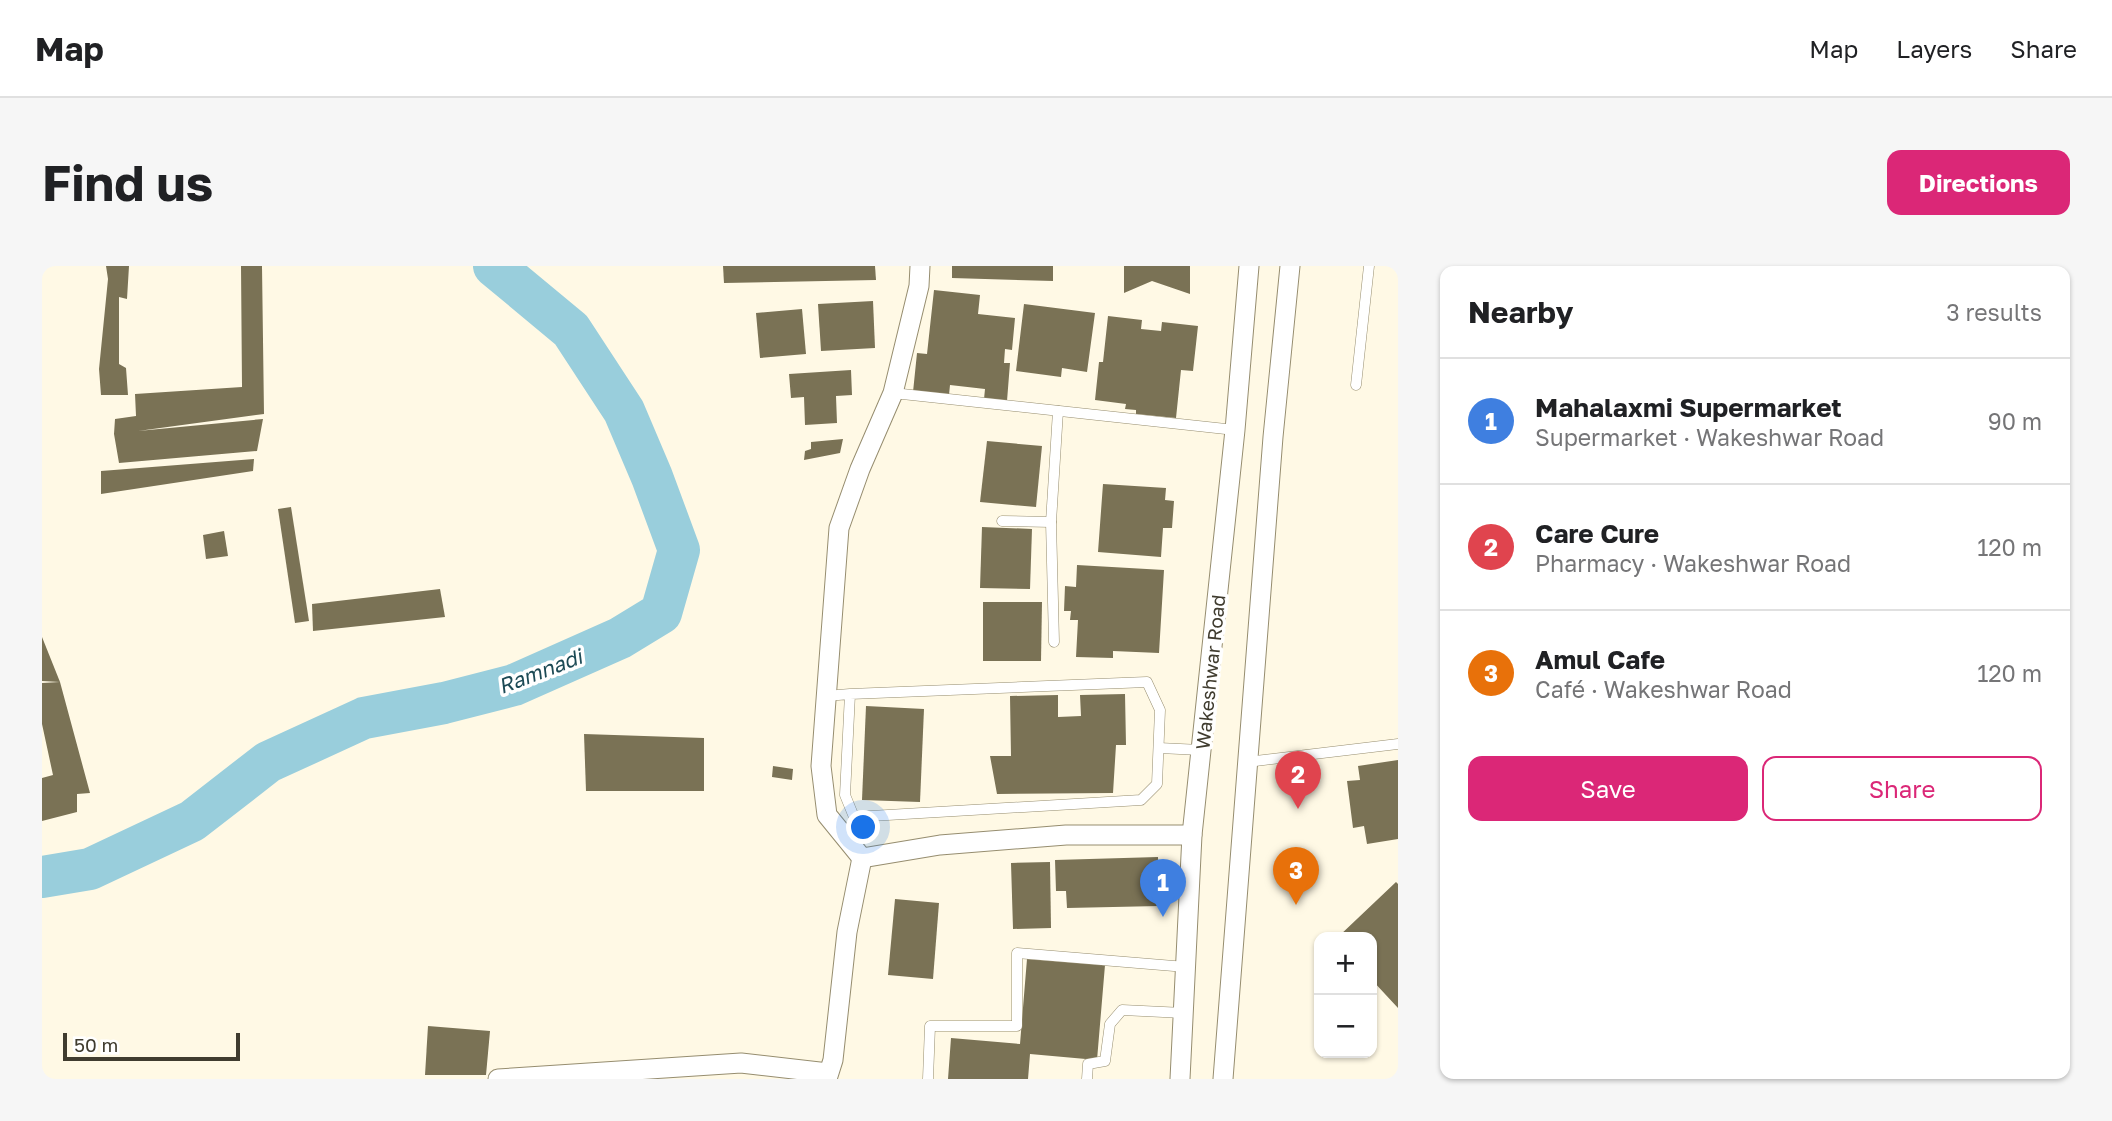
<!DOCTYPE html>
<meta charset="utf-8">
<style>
body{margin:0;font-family:"Golos Text",sans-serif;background:#f6f6f6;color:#202124}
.controls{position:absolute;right:21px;bottom:21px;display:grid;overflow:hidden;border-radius:14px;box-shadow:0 2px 5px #0004}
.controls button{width:63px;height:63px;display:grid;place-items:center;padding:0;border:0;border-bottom:2px solid #e0e0e0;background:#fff;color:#202124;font:35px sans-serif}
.scale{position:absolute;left:21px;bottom:18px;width:177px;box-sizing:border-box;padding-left:7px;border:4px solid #403c2f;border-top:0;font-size:19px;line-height:24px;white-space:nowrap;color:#403c2f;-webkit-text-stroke:5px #fff;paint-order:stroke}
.you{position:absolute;left:822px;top:562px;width:24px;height:24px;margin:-18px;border:5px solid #fff;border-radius:50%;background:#1a73e8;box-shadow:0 0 0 10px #1a73e833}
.badge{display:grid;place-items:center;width:46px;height:46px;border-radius:50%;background:#db2777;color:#fff;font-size:23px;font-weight:700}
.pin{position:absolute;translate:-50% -58px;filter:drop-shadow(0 2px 4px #0008)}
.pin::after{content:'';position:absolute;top:37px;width:24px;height:21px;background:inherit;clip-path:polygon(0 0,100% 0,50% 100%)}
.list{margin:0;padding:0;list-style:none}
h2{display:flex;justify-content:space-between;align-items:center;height:91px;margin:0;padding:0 28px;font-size:30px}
h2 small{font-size:23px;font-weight:400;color:#757577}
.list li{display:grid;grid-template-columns:46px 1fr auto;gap:21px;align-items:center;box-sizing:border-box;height:126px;padding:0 28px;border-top:2px solid #e0e0e0}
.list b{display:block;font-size:26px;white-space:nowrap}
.list p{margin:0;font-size:23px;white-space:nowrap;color:#757577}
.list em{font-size:23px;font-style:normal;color:#757577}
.actions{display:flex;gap:14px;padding:21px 28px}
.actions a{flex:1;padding:16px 0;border:2px solid #db2777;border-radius:14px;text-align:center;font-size:24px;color:#db2777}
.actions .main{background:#db2777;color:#fff}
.map{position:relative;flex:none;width:1356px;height:813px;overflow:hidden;border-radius:14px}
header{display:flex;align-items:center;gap:42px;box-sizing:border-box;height:98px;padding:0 35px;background:#fff;border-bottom:2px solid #e0e0e0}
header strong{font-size:33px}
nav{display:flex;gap:38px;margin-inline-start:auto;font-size:24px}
.intro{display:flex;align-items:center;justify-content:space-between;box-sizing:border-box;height:168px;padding:0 42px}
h1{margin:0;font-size:49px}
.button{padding:18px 32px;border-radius:14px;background:#db2777;color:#fff;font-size:24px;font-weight:700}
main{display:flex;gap:42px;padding:0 42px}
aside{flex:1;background:#fff;border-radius:14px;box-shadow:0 2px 5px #0004}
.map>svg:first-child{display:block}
</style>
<header>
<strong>Map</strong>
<nav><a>Map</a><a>Layers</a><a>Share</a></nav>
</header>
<div class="intro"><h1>Find us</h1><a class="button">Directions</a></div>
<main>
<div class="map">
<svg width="1356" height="813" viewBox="0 0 1356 813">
<rect width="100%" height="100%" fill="#fff9e5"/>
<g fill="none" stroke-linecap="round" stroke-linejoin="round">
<polyline stroke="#99cedc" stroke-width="42" points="0,611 48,603 150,555 226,496 322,452 402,437 472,419 578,372 619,347 637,284 610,211 582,145 529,64 452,0"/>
</g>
<g fill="#7a7255">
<polygon points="64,0 87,0 85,33 77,31 77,98 84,102 86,129 59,129 57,103 66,13"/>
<polygon points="199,0 220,0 222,148 96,165 221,153 215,185 77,197 72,168 73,153 94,150 93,128 200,121"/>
<polygon points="681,0 833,0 834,14 682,17"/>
<polygon points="910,0 1011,0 1011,15 910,12"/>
<polygon points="1082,0 1148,0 1148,28 1110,15 1082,27"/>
<polygon points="892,24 938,29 936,48 973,52 970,84 963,83 962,97 968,97 965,135 942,133 943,123 908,119 907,129 871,126 875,87 885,88"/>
<polygon points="831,35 833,82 779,85 776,38"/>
<polygon points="982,38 1053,47 1045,106 1020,102 1019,111 974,105"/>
<polygon points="760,43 764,88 718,92 714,47"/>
<polygon points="1066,50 1100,54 1099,63 1119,65 1120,56 1156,60 1151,105 1139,104 1134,152 1094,148 1094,144 1083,143 1084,138 1053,134 1057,96 1061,96"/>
<polygon points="809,104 810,129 794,130 795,157 763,159 762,131 749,132 747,108"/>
<polygon points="801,173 798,187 762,194 763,185 769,183 769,176"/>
<polygon points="945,175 1000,180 994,241 938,236"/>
<polygon points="212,193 211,205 59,228 59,205"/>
<polygon points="1061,218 1124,222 1123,234 1132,235 1130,262 1121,262 1119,291 1056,286"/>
<polygon points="249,241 267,355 253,357 236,243"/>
<polygon points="940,261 990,263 988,323 938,322"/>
<polygon points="182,265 186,290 164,293 161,269"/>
<polygon points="1035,299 1122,304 1117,387 1071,385 1071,392 1034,391 1036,354 1028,354 1029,345 1022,345 1023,320 1034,321"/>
<polygon points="398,323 403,351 271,365 270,338"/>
<polygon points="941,336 1000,336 999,395 941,395"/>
<polygon points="0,371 18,416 0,415"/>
<polygon points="18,416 48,527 35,528 35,546 0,555 0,512 11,509 0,458 0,417"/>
<polygon points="1083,428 1084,479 1074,479 1071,527 955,528 948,490 969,490 968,430 1016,429 1016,451 1039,450 1038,429"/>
<polygon points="824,440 882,443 878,536 820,534"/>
<polygon points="542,468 662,472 662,525 544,525"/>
<polygon points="1356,494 1356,573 1325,578 1322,560 1311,562 1305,515 1318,514 1316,500"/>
<polygon points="731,500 751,503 750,514 730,511"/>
<polygon points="1116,591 1117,640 1025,642 1024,625 1014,625 1013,594"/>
<polygon points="1008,596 1009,662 971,663 969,597"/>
<polygon points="1354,616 1356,618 1356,742 1330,714 1330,671 1296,671"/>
<polygon points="853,633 897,637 891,713 846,709"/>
<polygon points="985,693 1063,699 1055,794 988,788 986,813 906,813 909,772 978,778"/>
<polygon points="386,760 448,765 444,809 383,809"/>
</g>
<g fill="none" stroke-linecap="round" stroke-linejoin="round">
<defs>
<g id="lane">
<polyline points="1314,119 1327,0"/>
<polyline points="851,127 1193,164"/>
<polyline points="960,255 1009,256"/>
<polyline points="1012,376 1009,256 1016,145"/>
<polyline points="784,430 808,428 1105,416 1118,444 1115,518 1099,534 812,551 803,529 808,428"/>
<polyline points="1117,482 1159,484"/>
<polyline points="1205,496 1356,478"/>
<polyline points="886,813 888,760 975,760 975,687 1144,701"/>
<polyline points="1045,813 1046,798 1063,795 1068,758 1080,744 1142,747"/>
</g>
<g id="street">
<polyline points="820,592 785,549 779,500 797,262 818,203 851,127 877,20 878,0"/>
<polyline points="820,592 898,579 1024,569 1150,569"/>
<polyline points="456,813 699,797 786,807"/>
<polyline points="785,813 791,794 805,666 820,592"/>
<polyline points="1138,813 1150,569 1193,164 1207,0"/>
<polyline points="1181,813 1231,171 1248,0"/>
</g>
</defs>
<use href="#lane" stroke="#968d6f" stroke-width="11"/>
<use href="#street" stroke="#968d6f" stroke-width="21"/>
<use href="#lane" stroke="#fff" stroke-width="10"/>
<use href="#street" stroke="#fff" stroke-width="19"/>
</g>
<g text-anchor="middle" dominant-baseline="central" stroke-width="7" stroke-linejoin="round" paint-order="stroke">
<g font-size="19" fill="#403c2f" stroke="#fff">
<text transform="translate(1168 406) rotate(-84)">Wakeshwar Road</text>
</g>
<g font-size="21" font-style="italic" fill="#1c4a55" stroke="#fff">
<text transform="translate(498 405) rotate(-21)">Ramnadi</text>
</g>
</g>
</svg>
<div class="controls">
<button>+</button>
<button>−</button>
</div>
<div class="scale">50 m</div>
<div class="you"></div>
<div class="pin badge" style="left:1121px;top:651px;background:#3f7fe0">1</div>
<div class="pin badge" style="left:1256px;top:543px;background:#e0444e">2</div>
<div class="pin badge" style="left:1254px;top:639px;background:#e8710a">3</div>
</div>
<aside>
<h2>Nearby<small>3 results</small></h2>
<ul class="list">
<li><span class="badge" style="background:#3f7fe0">1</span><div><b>Mahalaxmi Supermarket</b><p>Supermarket · Wakeshwar Road</p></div><em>90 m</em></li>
<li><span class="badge" style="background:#e0444e">2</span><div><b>Care Cure</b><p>Pharmacy · Wakeshwar Road</p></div><em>120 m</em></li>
<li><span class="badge" style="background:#e8710a">3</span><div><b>Amul Cafe</b><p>Café · Wakeshwar Road</p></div><em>120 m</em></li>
</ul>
<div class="actions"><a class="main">Save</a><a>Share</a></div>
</aside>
</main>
